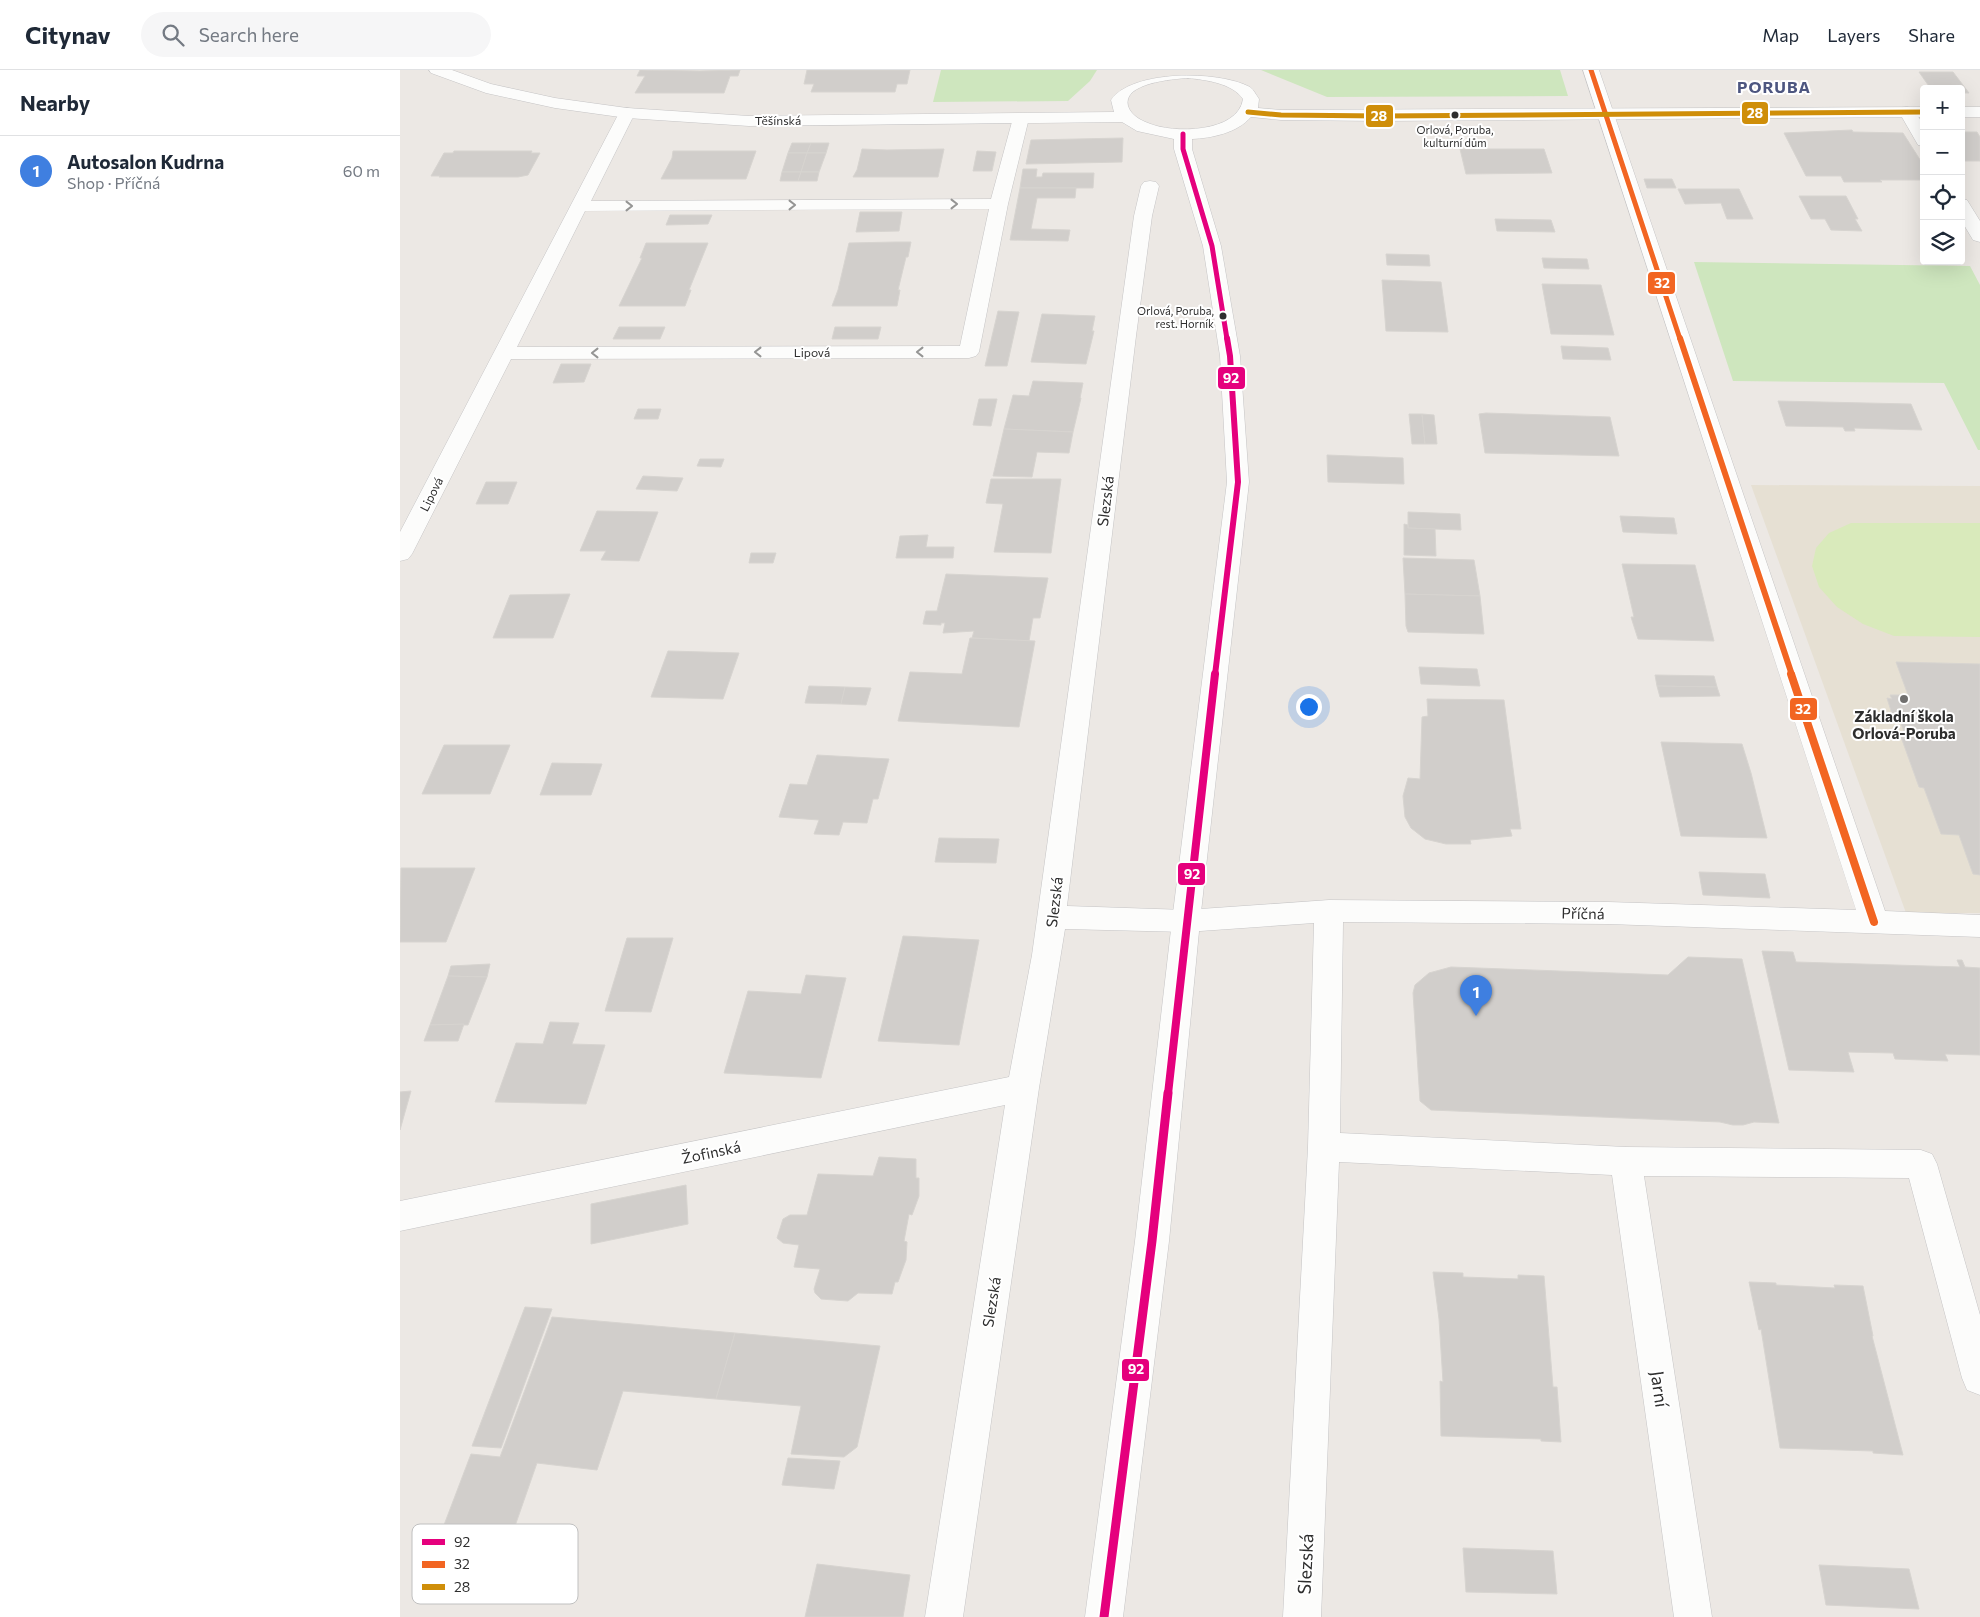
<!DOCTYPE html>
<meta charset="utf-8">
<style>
body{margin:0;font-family:Commissioner,sans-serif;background:#f6f6f7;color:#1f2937}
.controls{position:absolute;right:15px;top:15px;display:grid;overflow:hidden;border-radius:5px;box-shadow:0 5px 20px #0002}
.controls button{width:45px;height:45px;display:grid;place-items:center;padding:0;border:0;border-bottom:1px solid #e0e1e3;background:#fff;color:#1f2937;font:25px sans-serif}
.you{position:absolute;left:908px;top:636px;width:18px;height:18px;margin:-12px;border:4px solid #fff;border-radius:50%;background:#1a73e8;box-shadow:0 0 0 8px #1a73e833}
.badge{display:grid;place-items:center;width:32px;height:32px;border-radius:50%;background:#706f6e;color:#fff;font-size:16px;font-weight:700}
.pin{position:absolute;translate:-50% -41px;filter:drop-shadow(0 1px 2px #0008)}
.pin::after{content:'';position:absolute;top:26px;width:18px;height:15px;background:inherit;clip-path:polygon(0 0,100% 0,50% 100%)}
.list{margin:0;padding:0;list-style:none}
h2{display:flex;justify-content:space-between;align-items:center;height:65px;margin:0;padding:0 20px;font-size:21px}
h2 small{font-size:16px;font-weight:400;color:#747a83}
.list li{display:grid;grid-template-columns:32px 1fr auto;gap:15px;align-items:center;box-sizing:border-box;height:70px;padding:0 20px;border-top:1px solid #e0e1e3}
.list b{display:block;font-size:19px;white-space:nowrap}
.list p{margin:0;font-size:16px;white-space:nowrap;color:#747a83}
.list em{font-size:16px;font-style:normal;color:#747a83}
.icon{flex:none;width:28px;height:28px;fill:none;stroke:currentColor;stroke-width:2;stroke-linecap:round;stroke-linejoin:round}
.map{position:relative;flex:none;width:1580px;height:1547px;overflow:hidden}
header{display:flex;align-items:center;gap:30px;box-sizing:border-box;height:70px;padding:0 25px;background:#fff;border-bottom:1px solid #e0e1e3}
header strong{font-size:24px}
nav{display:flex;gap:28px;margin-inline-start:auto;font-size:18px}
.search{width:350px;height:45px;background:#f6f6f7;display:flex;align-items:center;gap:12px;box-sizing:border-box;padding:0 18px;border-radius:28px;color:#747a83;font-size:19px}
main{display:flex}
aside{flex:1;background:#fff}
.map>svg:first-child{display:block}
</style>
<header>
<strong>Citynav</strong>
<div class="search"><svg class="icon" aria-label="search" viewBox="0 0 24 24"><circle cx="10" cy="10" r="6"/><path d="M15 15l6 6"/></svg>Search here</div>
<nav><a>Map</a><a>Layers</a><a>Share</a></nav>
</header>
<main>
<aside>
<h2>Nearby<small></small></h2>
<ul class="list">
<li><span class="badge" style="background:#3f7fe0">1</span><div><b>Autosalon Kudrna</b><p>Shop · Příčná</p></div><em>60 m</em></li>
</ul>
</aside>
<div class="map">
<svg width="1580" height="1547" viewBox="0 0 1580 1547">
<rect width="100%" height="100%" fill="#ece8e4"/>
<polygon fill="#e6e0d3" points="1351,415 1580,416 1580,843 1506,843"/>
<g fill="#cee6be">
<polygon points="541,0 697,0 690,11 668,31 533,32"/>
<polygon points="861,0 1160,0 1168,26 927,27"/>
<polygon points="1294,192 1570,196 1580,215 1580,380 1578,380 1544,313 1333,311"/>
</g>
<polygon fill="#d9eabb" points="1451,453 1580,453 1580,567 1494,566 1463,554 1437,537 1419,517 1412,496 1416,478 1429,463"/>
<g fill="#d1cecb" stroke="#d7d4d0">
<polygon points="240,0 300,1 340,0 338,6 330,6 324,23 235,23 245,6 237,6"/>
<polygon points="407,0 510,0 507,14 497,14 495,22 411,22 414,14 404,14"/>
<polygon points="1519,2 1553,2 1569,23 1561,23 1561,19 1531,19"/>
<polygon points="1452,60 1453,62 1503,63 1524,96 1524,110 1480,110 1482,112 1444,112 1441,106 1406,106 1384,63"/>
<polygon points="1561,62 1577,62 1580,67 1580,91 1561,91"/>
<polygon points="723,68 722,92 626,94 631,70"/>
<polygon points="392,73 411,73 407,83 388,83"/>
<polygon points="411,73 429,73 426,83 407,83"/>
<polygon points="462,79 487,80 544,79 538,107 453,107 457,100"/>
<polygon points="1060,79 1144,79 1152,103 1066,104"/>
<polygon points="54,81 132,81 131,83 140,83 128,105 118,107 39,107 40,106 31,106 44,83 53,83"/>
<polygon points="273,81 356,81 346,109 261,109 272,88"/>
<polygon points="577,81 596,82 592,101 573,101"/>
<polygon points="388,83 407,83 401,102 382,102"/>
<polygon points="407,83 426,83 419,102 401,102"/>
<polygon points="623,99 637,99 636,107 642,107 643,103 694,103 693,118 620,118"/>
<polygon points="382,102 401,102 398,111 380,111"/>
<polygon points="401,102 419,102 417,111 398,111"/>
<polygon points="1244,109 1272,109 1276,118 1247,118"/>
<polygon points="620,118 676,118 675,128 637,128 631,159 670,160 668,171 610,170"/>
<polygon points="1278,119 1339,119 1353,149 1327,149 1321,133 1285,134"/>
<polygon points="1399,126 1446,126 1458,149 1455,149 1462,161 1431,160 1425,149 1411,149"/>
<polygon points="460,142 502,142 499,161 456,162"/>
<polygon points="270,145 312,145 308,154 266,155"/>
<polygon points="1095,149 1151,150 1155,162 1097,161"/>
<polygon points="496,172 511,172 508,187 506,187 498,220 500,220 497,236 432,236 438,220 449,173"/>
<polygon points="246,173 308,173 289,220 291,220 285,236 219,236 242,188 240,188"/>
<polygon points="986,184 1029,185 1030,196 987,195"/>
<polygon points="1142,188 1187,189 1189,199 1144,198"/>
<polygon points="982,210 1041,212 1048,262 986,261"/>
<polygon points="1142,214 1201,215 1214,265 1151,264"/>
<polygon points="598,241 619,242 607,296 585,296"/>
<polygon points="642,244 695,246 692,261 694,261 686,294 631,292"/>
<polygon points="219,257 265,257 260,269 213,269"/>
<polygon points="435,257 481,257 478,269 432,269"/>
<polygon points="1161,276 1208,278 1211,290 1163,289"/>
<polygon points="161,294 191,294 184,312 153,313"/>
<polygon points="633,311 683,313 680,328 681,328 673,362 604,359 613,325 629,326"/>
<polygon points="579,329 597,329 591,356 573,355"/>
<polygon points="1378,331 1511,334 1522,360 1454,358 1455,361 1445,361 1443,357 1386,356"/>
<polygon points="238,339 261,339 258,349 234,349"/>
<polygon points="1086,343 1210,347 1219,386 1085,383 1079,344"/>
<polygon points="1009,344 1022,344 1025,374 1012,374"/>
<polygon points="1022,344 1034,345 1037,374 1025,374"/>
<polygon points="604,359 673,362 669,383 637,382 632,407 593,406"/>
<polygon points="927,385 1003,388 1004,414 928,412"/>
<polygon points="300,389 324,389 321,397 297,396"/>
<polygon points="243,406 283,408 277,421 236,419"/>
<polygon points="591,409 661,409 651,483 594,482 603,434 586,433"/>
<polygon points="86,412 117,412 108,434 76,434"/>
<polygon points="197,441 258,442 239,491 201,490 206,481 180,481"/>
<polygon points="1008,442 1060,444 1061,460 1008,458"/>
<polygon points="1220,446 1274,448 1277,464 1223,462"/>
<polygon points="1004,454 1008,455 1008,458 1035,459 1036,486 1004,485"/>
<polygon points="528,465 526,477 554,477 553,488 496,488 500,466"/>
<polygon points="351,483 376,483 373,493 349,493"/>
<polygon points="1003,488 1074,490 1080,526 1005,524"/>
<polygon points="1222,494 1295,495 1314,571 1238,569 1231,547 1234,547"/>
<polygon points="546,504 648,508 640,548 633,548 629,571 572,568 574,561 543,563 545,553 541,553 541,555 523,554 526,541 537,541"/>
<polygon points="170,524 153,568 93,568 110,525"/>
<polygon points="1005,524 1080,526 1084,564 1008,562 1006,556"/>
<polygon points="570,568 635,571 619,657 498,651 510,602 562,604"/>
<polygon points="268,581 339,583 323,629 251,627"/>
<polygon points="1496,592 1580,594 1580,805 1573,804 1559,765 1541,764 1524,718 1519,717 1501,667 1506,667 1498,645 1492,644 1487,628 1492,629 1490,625 1508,625"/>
<polygon points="1019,597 1077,599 1080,616 1021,614"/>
<polygon points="1255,605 1314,606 1317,617 1257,616"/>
<polygon points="409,616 445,617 441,634 405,633"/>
<polygon points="1257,616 1317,617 1320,626 1260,627"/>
<polygon points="445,617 471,618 466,635 441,634"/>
<polygon points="1027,629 1104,630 1121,759 1110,759 1112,766 1070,770 1071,774 1046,774 1025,769 1011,758 1005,747 1003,726 1008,708 1020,709 1022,647 1028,646"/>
<polygon points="1261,672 1342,674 1351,703 1367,768 1281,766"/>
<polygon points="44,675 110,675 90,724 22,724"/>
<polygon points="417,685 489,689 478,729 473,729 467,753 443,752 439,765 414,764 419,750 379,747 390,714 407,715"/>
<polygon points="152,693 202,694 191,725 140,725"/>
<polygon points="539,768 599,769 596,793 535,792"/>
<polygon points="1,798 75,798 46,872 0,872"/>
<polygon points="1299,802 1365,804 1370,828 1303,825"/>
<polygon points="503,866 579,870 559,975 478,971"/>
<polygon points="227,868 273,868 251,942 205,941"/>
<polygon points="1362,881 1393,882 1396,892 1560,897 1557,890 1562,890 1565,897 1580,898 1580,985 1545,984 1548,991 1495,989 1493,983 1448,982 1454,1002 1389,1000"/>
<polygon points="1288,887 1342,889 1379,1053 1354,1052 1343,1055 1333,1055 1320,1052 1031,1040 1020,1031 1013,923 1015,915 1029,903 1051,897 1268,905"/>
<polygon points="90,894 87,907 48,906 51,896"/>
<polygon points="406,905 446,908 421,1008 324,1003 348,921 401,924"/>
<polygon points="48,906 87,907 68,955 30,955"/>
<polygon points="150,952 179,953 172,974 205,975 186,1034 95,1032 116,973 143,974"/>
<polygon points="64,954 58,971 24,971 30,955"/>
<polygon points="11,1021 0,1060 0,1022"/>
<polygon points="479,1087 516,1089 516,1108 519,1108 519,1126 512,1145 509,1144 504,1171 507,1172 506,1190 498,1212 495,1212 492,1224 458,1223 448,1231 421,1229 415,1223 414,1219 420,1199 394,1197 399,1175 383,1173 377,1168 383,1149 390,1145 407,1145 418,1104 473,1106"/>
<polygon points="286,1115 288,1154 191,1174 191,1134"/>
<polygon points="1033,1202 1063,1203 1063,1207 1118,1209 1118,1205 1144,1206 1153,1317 1157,1317 1161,1372 1141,1371 1141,1369 1041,1366 1040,1311 1043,1312 1039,1249"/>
<polygon points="1349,1212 1376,1213 1376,1215 1435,1218 1434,1215 1463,1216 1473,1266 1472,1266 1503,1385 1473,1383 1473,1381 1380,1378 1361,1259 1359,1260"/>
<polygon points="125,1237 152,1239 101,1378 72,1376"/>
<polygon points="152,1247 335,1263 316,1329 223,1321 197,1400 137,1393 114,1459 44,1455 71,1384 100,1387"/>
<polygon points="335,1263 480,1276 457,1377 444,1387 391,1384 401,1336 316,1329"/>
<polygon points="388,1388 440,1391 434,1419 382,1415"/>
<polygon points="1063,1478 1153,1481 1157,1524 1066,1522"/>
<polygon points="417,1494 510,1505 503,1547 405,1547"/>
<polygon points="1419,1495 1509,1499 1519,1539 1426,1535"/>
</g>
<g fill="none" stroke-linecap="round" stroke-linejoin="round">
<defs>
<g id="street">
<polygon points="1183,0 1199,0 1485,841 1580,845 1580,867 1208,854 943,852 940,1063 1226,1077 1521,1080 1532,1084 1537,1094 1580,1245 1580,1325 1567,1320 1562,1308 1509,1108 1244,1106 1312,1547 1274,1547 1212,1105 939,1092 921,1547 883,1547 908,1077 914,853 786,862 665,859 639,1018 563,1547 525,1547 605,1035 0,1161 0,1131 609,1007 632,885 734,146 741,116 744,112 750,111 756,112 759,116 752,146 736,266 667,836 786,840 929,830 1208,832 1456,840"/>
<polygon points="1507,37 1513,38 1524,56 1524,76 1518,75 1499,42 1501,38"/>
<path d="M227 38 233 39 235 43 191 131 591 129 613 48 615 44H627L629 48 608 134 579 282 576 286 569 288 111 289 12 484 8 489 0 491V462L219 43 221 39ZM589 139 560 276 117 277 185 141Z"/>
<polygon points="1561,129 1567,130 1580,151 1580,172 1573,170 1561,150"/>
</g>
<g id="secondary">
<path d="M29 0H52L91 14 155 28 227 38 349 46 714 42 711 30C731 0 818 0 850 17 854 20 856 25 859 29L858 38 881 40 1524 37V47L981 51 881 50 851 47C837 63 812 68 792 69V79L821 176 840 286 849 412 800 851 769 1171 723 1547H685L735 1171 772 851 827 412 820 286 803 176 774 79V69L737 61 722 52 349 56 227 48 155 38 86 23 31 3ZM788 8C806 10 832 13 843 29 838 63 773 64 748 53 740 50 731 45 728 36 722 13 773 9 788 8Z"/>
<rect x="1561" y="37" width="19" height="10"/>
</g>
</defs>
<use href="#street" stroke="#c5c4c5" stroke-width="1"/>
<use href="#secondary" stroke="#c5c4c5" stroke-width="1"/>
<use href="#street" fill="#fcfcfb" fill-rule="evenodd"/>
<use href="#secondary" fill="#fcfcfb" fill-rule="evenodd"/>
<defs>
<polyline id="bus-1-far3" points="783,64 783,79 812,176 827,269"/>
<polyline id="bus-1-far2" points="815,605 838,412 830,286 827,268"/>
<polyline id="bus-1-far1" points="768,1024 815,604"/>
<polyline id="bus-1" points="704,1547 752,1171 768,1023"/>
<polyline id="bus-2-far2" points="1191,0 1280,269"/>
<polyline id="bus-2-far1" points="1280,268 1392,605"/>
<polyline id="bus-2" points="1391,604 1474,852"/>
<polyline id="bus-3" points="848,42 881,45 981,46 1524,42"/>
</defs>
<use href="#bus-1-far3" stroke="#fff" stroke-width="8"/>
<use href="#bus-1-far2" stroke="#fff" stroke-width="9"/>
<use href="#bus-1-far1" stroke="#fff" stroke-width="11"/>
<use href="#bus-1" stroke="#fff" stroke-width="13"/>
<use href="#bus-2-far2" stroke="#fff" stroke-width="8"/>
<use href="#bus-2-far1" stroke="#fff" stroke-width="9"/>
<use href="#bus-2" stroke="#fff" stroke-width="11"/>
<use href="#bus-3" stroke="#fff" stroke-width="8"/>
<use href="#bus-1-far3" stroke="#e5007d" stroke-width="5"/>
<use href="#bus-1-far2" stroke="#e5007d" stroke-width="6"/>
<use href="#bus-1-far1" stroke="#e5007d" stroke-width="8"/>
<use href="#bus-1" stroke="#e5007d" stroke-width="9"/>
<use href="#bus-2-far2" stroke="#f26522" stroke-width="5"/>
<use href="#bus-2-far1" stroke="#f26522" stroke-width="6"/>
<use href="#bus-2" stroke="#f26522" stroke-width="8"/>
<use href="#bus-3" stroke="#cf8e09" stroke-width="5"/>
</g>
<defs><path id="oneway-chevron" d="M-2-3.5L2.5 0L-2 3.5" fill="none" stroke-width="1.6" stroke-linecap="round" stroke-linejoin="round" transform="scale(1.25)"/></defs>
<g stroke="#959594">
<use href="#oneway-chevron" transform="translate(554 134)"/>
<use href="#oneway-chevron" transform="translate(392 135)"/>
<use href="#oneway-chevron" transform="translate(229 136)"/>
<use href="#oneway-chevron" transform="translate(358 282) rotate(180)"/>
<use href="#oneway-chevron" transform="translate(520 282) rotate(180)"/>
<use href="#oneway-chevron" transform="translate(195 283) rotate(180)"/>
</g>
<g fill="#2e2e2e" stroke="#fff" stroke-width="2">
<circle cx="1055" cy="45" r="4.5"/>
<circle cx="823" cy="246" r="4.5"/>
</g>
<circle fill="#706f6e" stroke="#fff" stroke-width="2" cx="1504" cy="629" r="5"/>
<g text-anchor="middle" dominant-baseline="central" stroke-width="4" stroke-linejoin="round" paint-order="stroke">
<g font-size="11" fill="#2e2e2e" stroke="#fff">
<text x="1055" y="59">Orlová, Poruba,<tspan x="1055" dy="13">kulturní dům</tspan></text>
<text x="814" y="240" text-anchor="end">Orlová, Poruba,<tspan x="814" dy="13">rest. Horník</tspan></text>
</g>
<g font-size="12" fill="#2e2e2e" stroke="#fff">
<text x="378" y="50">Těšínská</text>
<text x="412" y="282">Lipová</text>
<text transform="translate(31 424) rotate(-63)">Lipová</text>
</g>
<g font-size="15" fill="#2e2e2e" stroke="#fff">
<text transform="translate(705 431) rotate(-83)">Slezská</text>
<text transform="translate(654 832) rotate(-83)">Slezská</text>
<text transform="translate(1183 843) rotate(1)">Příčná</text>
<text transform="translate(311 1082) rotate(-12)">Žofinská</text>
<text transform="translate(591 1232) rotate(-81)">Slezská</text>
</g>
<g font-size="15" font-weight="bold" fill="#2e2e2e" stroke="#fff">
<text x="1504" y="646">Základní škola<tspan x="1504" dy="17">Orlová-Poruba</tspan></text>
</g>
<g font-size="16" font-weight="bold" letter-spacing="1" fill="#4d5680" stroke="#fff">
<text x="1374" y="16">PORUBA</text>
</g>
<g font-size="18" fill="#2e2e2e" stroke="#fff">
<text transform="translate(1260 1319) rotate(82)">Jarní</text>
<text transform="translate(905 1494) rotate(-87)">Slezská</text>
</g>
</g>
<rect x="12" y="1454" width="166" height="80" rx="8" fill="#fff" stroke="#c0c0c0" stroke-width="1"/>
<rect x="22" y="1469" width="23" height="6" fill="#e5007d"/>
<rect x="22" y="1491" width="23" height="7" fill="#f26522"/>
<rect x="22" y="1514" width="23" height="6" fill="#cf8e09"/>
<g font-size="14" fill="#2e2e2e">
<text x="54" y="1477">92</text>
<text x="54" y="1499">32</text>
<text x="54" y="1522">28</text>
</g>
<g stroke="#fff" stroke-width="2">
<rect x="1341" y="31" width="28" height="24" rx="5" fill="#cf8e09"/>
<rect x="965" y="34" width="29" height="24" rx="5" fill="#cf8e09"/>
<rect x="1247" y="201" width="29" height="24" rx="5" fill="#f26522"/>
<rect x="817" y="296" width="29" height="24" rx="5" fill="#e5007d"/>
<rect x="1389" y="627" width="29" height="24" rx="5" fill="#f26522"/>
<rect x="777" y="792" width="29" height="24" rx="5" fill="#e5007d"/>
<rect x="721" y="1288" width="29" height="24" rx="5" fill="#e5007d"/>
</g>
<g font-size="14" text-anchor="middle" font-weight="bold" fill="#fff">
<text x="1355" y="48">28</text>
<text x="979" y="51">28</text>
<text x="1262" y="218">32</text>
<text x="831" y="313">92</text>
<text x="1403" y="644">32</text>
<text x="792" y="809">92</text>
<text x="736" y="1304">92</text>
</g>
</svg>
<div class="controls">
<button>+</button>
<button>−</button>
<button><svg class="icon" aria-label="locate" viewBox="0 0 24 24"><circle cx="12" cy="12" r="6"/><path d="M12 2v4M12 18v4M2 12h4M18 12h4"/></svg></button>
<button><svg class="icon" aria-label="layers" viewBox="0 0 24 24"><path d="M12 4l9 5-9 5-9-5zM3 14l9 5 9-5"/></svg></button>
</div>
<div class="you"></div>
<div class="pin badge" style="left:1076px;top:946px;background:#3f7fe0">1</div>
</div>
</main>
